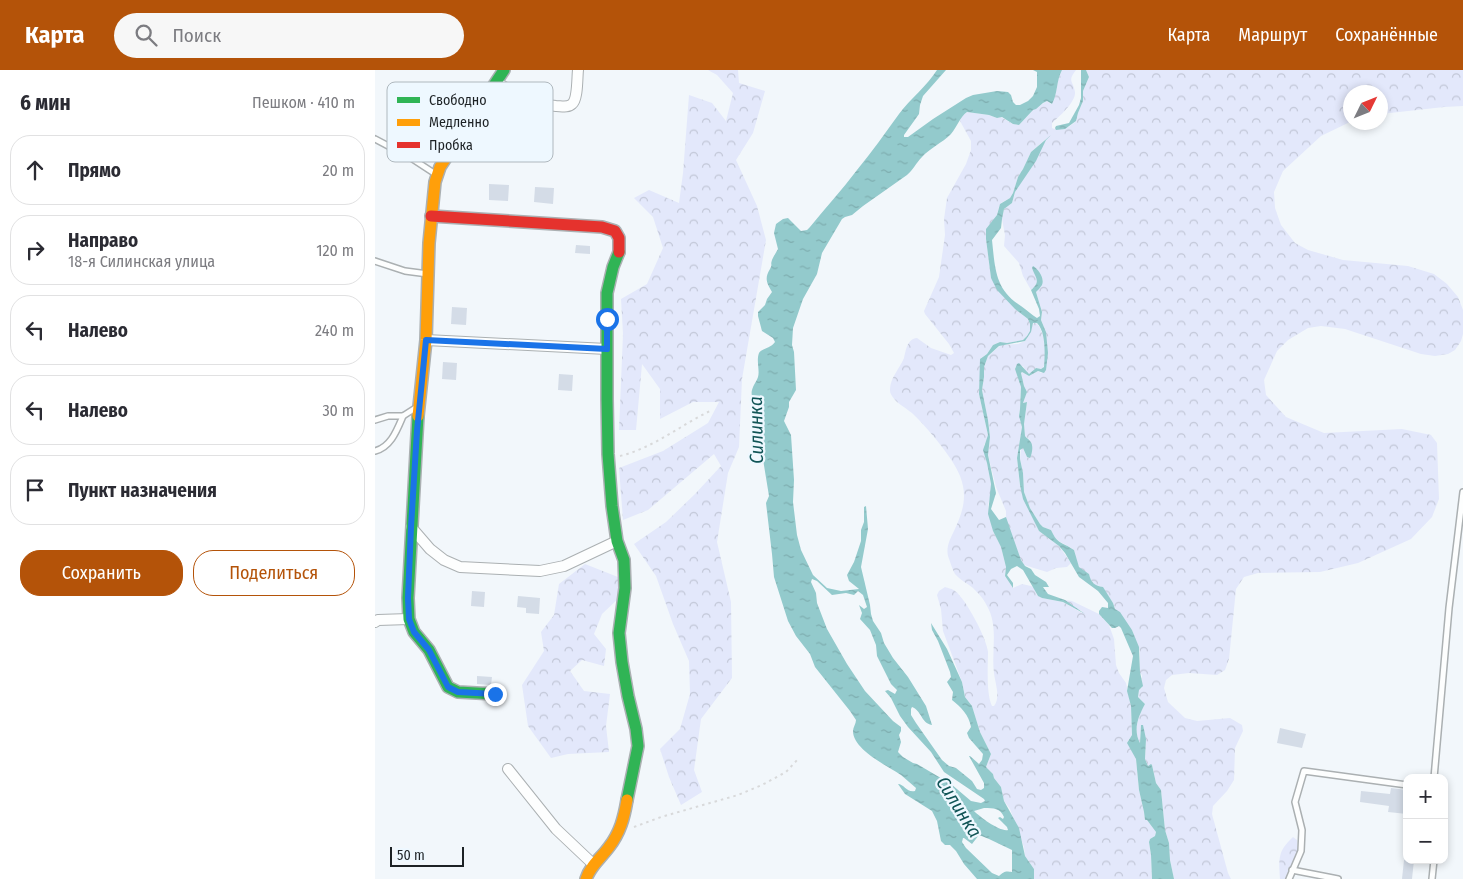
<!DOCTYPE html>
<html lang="ru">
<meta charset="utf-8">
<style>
body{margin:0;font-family:"Fira Sans Condensed",sans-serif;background:#f7f7f7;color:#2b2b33}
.controls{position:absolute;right:15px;bottom:15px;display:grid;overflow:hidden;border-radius:10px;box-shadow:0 2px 8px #0003}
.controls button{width:45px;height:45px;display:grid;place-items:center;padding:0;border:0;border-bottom:1px solid #e1e1e2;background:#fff;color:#2b2b33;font:25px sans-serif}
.compass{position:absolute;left:968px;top:15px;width:45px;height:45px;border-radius:50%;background:#fff;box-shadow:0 2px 8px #0003;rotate:47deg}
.scale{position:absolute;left:15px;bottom:12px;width:74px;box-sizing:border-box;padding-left:5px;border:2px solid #1d2225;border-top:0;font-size:14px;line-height:18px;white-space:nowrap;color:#1d2225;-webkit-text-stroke:4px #eef8ff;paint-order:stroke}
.stop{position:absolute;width:15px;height:15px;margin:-11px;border:4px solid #1a73e8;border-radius:50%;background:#fff}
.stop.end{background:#1a73e8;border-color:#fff;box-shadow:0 1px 5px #0008}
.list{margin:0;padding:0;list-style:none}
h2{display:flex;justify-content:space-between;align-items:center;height:65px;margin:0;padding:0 20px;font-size:21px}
h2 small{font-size:16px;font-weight:400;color:#7c7c81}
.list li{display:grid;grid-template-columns:32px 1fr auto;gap:15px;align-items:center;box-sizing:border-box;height:70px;margin:0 10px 10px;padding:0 10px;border:1px solid #e1e1e2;border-radius:20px}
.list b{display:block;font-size:19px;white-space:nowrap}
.list p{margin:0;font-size:16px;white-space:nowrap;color:#7c7c81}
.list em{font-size:16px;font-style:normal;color:#7c7c81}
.actions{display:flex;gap:10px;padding:15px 20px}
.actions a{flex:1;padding:11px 0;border:1px solid #b45309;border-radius:20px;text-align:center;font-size:18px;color:#b45309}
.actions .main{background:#b45309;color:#fff}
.icon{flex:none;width:28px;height:28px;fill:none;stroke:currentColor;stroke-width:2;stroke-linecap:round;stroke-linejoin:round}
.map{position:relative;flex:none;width:1088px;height:809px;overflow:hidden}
header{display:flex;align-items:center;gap:30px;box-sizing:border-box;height:70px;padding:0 25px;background:#b45309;color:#fff}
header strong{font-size:24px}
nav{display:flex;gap:28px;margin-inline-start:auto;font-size:18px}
.search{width:350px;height:45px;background:#f7f7f7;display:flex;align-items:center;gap:12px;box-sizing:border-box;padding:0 18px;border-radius:28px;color:#7c7c81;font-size:19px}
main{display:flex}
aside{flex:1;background:#fff}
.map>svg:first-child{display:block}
</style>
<header>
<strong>Карта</strong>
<div class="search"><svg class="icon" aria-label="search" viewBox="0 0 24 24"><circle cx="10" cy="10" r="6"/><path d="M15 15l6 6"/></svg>Поиск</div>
<nav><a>Карта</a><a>Маршрут</a><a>Сохранённые</a></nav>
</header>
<main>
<aside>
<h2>6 мин<small>Пешком · 410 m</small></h2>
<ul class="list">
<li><svg class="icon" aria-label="ahead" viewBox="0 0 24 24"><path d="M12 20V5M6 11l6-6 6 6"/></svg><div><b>Прямо</b></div><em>20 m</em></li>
<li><svg class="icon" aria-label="right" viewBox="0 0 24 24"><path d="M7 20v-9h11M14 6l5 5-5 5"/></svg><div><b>Направо</b><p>18-я Силинская улица</p></div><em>120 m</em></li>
<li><svg class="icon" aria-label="left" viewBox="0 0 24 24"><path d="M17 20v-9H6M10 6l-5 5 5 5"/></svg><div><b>Налево</b></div><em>240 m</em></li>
<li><svg class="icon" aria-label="left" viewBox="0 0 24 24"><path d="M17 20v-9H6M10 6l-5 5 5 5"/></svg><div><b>Налево</b></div><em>30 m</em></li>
<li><svg class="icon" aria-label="arrive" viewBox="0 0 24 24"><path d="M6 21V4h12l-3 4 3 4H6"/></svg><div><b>Пункт назначения</b></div></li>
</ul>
<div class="actions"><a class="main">Сохранить</a><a>Поделиться</a></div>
</aside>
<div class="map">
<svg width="1088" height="809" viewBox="0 0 1088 809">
<defs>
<pattern id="forest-crowns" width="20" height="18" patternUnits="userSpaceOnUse" patternTransform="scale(1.25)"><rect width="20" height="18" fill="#e3e8fb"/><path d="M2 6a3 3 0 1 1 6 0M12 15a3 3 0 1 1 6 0" fill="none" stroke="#c2c7d7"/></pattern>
<pattern id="water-ripples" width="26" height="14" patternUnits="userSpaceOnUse" patternTransform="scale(1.25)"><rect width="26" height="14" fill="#93cacc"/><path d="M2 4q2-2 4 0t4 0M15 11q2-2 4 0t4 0" fill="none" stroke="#7eadaf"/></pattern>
</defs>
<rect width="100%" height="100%" fill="#f2f7fb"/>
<g fill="url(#forest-crowns)">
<polygon points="333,0 363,0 364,13 390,21 378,63 361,90 382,136 391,170 367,309 364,377 353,403 342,472 356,532 357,608 326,649 319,700 327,722 306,735 294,707 285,679 305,659 315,624 314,591 298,554 281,506 259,474 291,452 320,424 346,396 339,384 273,440 248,450 244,398 288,381 333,353 344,332 318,332 285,349 285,319 267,294 261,360 244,360 248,264 246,229 272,214 288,178 278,147 259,128 274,120 304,133 308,103 314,25 337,33 351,51 358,23 342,5"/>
<path d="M687 0H701C692 12 698 10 700 22 701 32 684 47 677 53V58C686 62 695 57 701 51L703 43 708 31V21L714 7 711 0H1088V36L1069 37 1006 44V22H976L975 52 946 66 908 101 899 122 900 138 906 155 920 173 933 180 968 190 1033 196 1059 204 1072 214 1083 227 1088 240V264L1086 271 1080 280 1073 284 1060 286 1046 284 970 259 946 256 933 258 913 270 902 281 889 310 891 325 911 347 949 363 1027 359 1056 365 1062 373 1064 429 1057 447 1036 469 983 493 945 502 883 503 869 507 861 519 854 589 850 600 842 605 814 603 797 605 791 610 789 618 793 632 810 648 822 651 855 648 867 655 868 661 860 678 859 710 852 721 838 736 837 744 853 803 856 809H799L795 790 794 773 790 760 786 720 781 713 777 695 773 696 770 689 771 669 766 655 765 673C758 661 763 646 770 634L763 627 764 619 767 618V605L765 603V581L757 560 740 539 738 533 727 517 720 515 715 509 714 504 706 499 703 495 699 480C689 473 680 472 676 460L668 457 665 454 655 438 649 422 648 403 645 389 646 378H648L652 387 655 388V370L650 366 649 354 652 332 648 333 651 324 646 303 647 302 654 306 663 301 666 303 671 299V262L666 250 667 242 661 222 666 216 668 210 662 199V214L656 220 648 206 644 193 629 176 630 165 627 149 629 139 637 133 640 122 672 68 656 82 648 99 643 107 638 123 635 128 626 133 624 137 622 145 611 169 616 208 640 239 653 249 655 254V261L652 266 648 270 632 273 625 272 618 275 612 284 606 288 604 324 613 365 612 370 609 375 616 414V424L613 435 618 461 626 477 631 497 630 506 638 518 647 514 656 516 659 518 662 525 667 528 688 532 707 543V541L699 538 690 530 697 531 724 544 734 555 739 569 741 595 744 603 751 613 756 636 757 665 753 671 761 689 764 720 769 742 770 750H772L781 762 780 766 775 769 774 772 776 785 777 809H659V799L650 786 649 777 635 739 629 731 626 717 619 708 618 704 611 697 616 684 605 662 597 636 590 627 587 612 568 561 566 539 562 525 564 521 570 517C573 518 578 519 580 521 591 529 612 569 613 582 613 596 611 624 617 636H619C626 627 620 613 619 603 616 581 624 557 612 536 609 529 603 523 598 518 592 513 585 510 580 504 577 499 575 491 573 486 571 477 575 469 579 461 588 442 593 426 585 406 579 389 551 356 537 343 530 337 522 334 517 326 515 323 515 322 515 319 515 308 525 298 529 288 531 280 532 269 542 268L556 278 576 285 579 283 574 274 550 244 549 241 564 207 570 165 569 149 572 128 591 94 596 80V71L585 51 586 47 592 42 614 45 622 48 626 47 636 53 644 55 658 40 672 31 676 34C683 25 681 10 687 0Z"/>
<path d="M660 252C670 258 673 289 668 298L665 299 661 298 654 304H652L648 296 640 297 646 317 645 339 644 344 647 357 642 388 645 416 664 461 684 476 696 493 692 497 681 498 672 502 649 495 646 490 634 459 631 447V441L621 417 613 385 615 367 613 350 607 320 609 307V297L613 286 626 275 643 274 650 271 658 254Z"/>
<polygon points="210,494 248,509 245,527 227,544 219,564 231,579 229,596 207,590 195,601 209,621 235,624 231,656 234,682 193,684 176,688 153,656 147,615 169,581 166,562 179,545 184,514"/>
<path d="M918 767 922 770 923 778 915 809H905C904 789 902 782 918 767Z"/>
</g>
<g fill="url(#water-ripples)" fill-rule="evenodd">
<path d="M562 0H571L548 26 545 35 544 44 529 65V67H533L558 49 591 28 598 25 622 21 633 22 636 25 638 32 641 35H645L653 31 658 26 662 17V2L658 0H687C681 11 683 23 677 34L672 31 668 33 661 39 658 40 644 55 638 54 627 47 622 48 614 45 592 42C585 47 582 57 576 64 567 73 555 78 547 87 541 93 538 100 532 105L488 136 477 145 470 147 467 149 447 183 442 204 428 229 418 258 417 275 419 282 421 320 414 332V337L409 351 416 365 419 410 418 432 422 465 426 480 438 505 452 518 466 521 484 519 474 511 472 505 479 492 486 471V460L489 452V437L491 436 493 459 486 497 495 535 496 544 498 551 506 563 509 573 518 588 533 607 551 636 557 655C546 653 547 641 537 637L536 639V645L541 653 567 690 574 696 581 698 597 711 602 719 606 720 609 718V713L594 686H595L604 694 607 690 608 684 594 668 592 663 596 657C594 645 586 637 577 630L578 622 572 612 576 607 575 602 563 571 557 560 556 553 572 579 587 612 590 627 597 636 605 662 616 684 611 697 618 704 619 708 626 717 629 731 644 758 650 786 659 799V809H602L589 794 581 781 575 775H570L566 771 562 751 557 741 530 724 523 714C529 714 532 723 540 721L541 718C536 714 531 709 526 705 513 696 478 680 478 661 478 657 481 654 481 650L475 641 440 597 435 584 421 566 413 551 399 507 397 484 391 433 394 426 383 359 387 349 384 343V335C381 332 378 329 377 326 375 319 381 313 383 307 385 300 381 291 384 283 387 278 395 279 400 272L398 268 387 261 383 246V242L390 235 392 229 397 222C392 213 389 209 395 199 398 193 395 196 397 190 398 187 401 183 403 179L399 163 401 154 408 149 413 148 426 161 432 160 435 157C450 138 467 120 482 100 497 82 510 63 524 44 535 29 552 16 562 0ZM437 509 442 511 457 525 471 523 479 525 483 521 488 525 492 537 489 539 484 535 487 543 485 549 495 560 501 575 502 586 516 614 522 620 520 624 513 620 510 621 516 628 525 646 533 657 556 682 569 702 609 729 610 731 606 733 596 731 576 714 542 694 538 693 528 687 523 682 526 672 524 665 526 661V657L518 651 490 621 472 594 452 559 442 533 441 523 436 512ZM609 738C619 738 625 738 629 747L628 749 625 747 623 748 632 757 633 760C625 762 605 747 599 741ZM604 765 614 769 637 780V802C630 801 630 801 624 806L617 803 591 778 587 772 588 768H589L597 774Z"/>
<polygon points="706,0 711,0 714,7 708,21 708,31 703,43 701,51 690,59 681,60 680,58 681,56 694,53 704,35 706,28"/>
<path d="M676 65 671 70 661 91 640 122 637 133 629 139 627 149 626 158 617 170C620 198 620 220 646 236 652 240 657 245 662 248L665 246 664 239 656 220C666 211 661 209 657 198L658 196C663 199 670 208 667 215 665 218 663 220 661 222L667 242 666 250 671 262 673 283 671 300 669 303 663 301 654 306 647 302 646 303 649 316 652 322 648 333 652 332 649 354 650 366C651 368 654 369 655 371 659 375 657 384 655 388L652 387 648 378 645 380V389L648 403 649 422 655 438 665 454 668 457 676 460C683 475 686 471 699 480L704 497 714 504C716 513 720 516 728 517L738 533 740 539 745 542 757 560 764 577 765 602 768 616 764 620 763 627 770 634C763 647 758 660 765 673L766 655H768L771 669 770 689 773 696 776 694 777 695 781 713 786 720 790 760 794 773 795 790 799 809H777L776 785 774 772 775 769 780 766 781 762 772 750H770L769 742 764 720 761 689 752 673 757 665 756 636 752 621 758 586 746 558 744 556 740 558H737L724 544V541L727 537 733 538V533L723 521 704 507 690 483 684 476 664 461 648 429 645 415 642 388 647 357 644 346 645 339 646 317 640 299 642 294 644 293 654 304 661 298 666 299 669 297C670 284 671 262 662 253H658L656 262 650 271 624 276 613 286 609 297V307L607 320 613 350 615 367 613 385 621 423 616 439 624 450 631 447 646 490 650 496 656 499 660 505 671 512 674 517H668L673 524 690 530 710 544 688 532 667 528 663 526 648 500 642 496 636 499 632 505 638 513V518L630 506 631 497 626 477 618 461 613 444 616 414 612 393 608 380 613 365 604 324 605 289 612 284 618 275 625 272 632 273 648 270 652 266 655 261V254L653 249 640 239 622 220 616 208 611 169V159L622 145 625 134 635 128 638 123 643 107 648 99 656 82Z"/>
</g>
<g fill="#d4dce7">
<polygon points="114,114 134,115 133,131 114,130"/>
<polygon points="160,117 179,118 178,134 159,132"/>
<polygon points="201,175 215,176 215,184 200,183"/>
<polygon points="77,237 92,238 91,255 76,254"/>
<polygon points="68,292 82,293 81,310 67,309"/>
<polygon points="184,304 198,305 197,321 183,320"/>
<polygon points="97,521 110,522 109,537 96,536"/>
<polygon points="143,526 165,528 164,544 151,543 151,538 142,537"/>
<polygon points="102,606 117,607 116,615 102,614"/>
<polygon points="905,658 931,664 927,678 902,673"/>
<polygon points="1016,718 1032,720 1032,744 1013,742 1014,736 985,732 986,721 1015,724"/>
<polygon points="1029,790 1039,790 1037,809 1027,809"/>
</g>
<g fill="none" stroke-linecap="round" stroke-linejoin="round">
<defs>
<g id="lane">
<polyline points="0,69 36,88 62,105"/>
<polyline points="0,191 30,201 53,204"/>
<polyline points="0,350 13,346 28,346 42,337"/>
<path d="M0 381C16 377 22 360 28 346"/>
<polyline points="1059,708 1074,538 1088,422"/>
<polyline points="917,800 963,809"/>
<polyline points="914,809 926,781 927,760 920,732 929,701 1032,715"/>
<polyline points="1057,809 1059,790"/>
</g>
<g id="street">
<path d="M121 12C143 25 155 34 181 36 186 36 193 38 197 34 203 29 202 8 203 0"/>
<polyline points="51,270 232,279"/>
<polyline points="36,457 55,479 69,490 85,497 165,501 189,496 242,471"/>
<polyline points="0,552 3,550 34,549"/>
<polyline points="133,699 181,759 218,794"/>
</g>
<g id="fast">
<polyline points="86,65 129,0"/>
<polyline points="244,182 238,197 232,223 232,329 233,384 237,436 242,471 249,490 250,518 244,563 247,592 253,626 261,659 263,676 252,730"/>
<polyline points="43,346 33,528 34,549 39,562 54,580 73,617 83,622 120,624"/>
</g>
<g id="slow">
<polyline points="43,346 51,270 54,173 60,112 65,97 86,65"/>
<path d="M211 809C215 796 226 788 234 777 245 763 249 748 252 730"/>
</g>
<polyline id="jam" points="56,146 227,157 240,161 244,168 244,182"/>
</defs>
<use href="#lane" stroke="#abb0b2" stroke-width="8"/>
<use href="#street" stroke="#abb0b2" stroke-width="12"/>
<use href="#fast" stroke="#abb0b2" stroke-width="14"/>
<use href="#slow" stroke="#abb0b2" stroke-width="14"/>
<use href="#jam" stroke="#abb0b2" stroke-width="14"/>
<g stroke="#d8d9da" stroke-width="2" stroke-dasharray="2.5 4" stroke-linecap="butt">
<path d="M245 386C278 378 306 355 335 341"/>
<polyline points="259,757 286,747 363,725 387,715 411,702 424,688"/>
</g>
<use href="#lane" stroke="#fdfefe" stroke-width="5"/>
<use href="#street" stroke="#fdfefe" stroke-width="10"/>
<use href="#fast" stroke="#30b455" stroke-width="11"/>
<use href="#slow" stroke="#ff9f0a" stroke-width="11"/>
<use href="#jam" stroke="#e5322d" stroke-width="11"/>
</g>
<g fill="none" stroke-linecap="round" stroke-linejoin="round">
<polyline stroke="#1a73e8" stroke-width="6" points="120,624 83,622 73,617 54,580 39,562 34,549 33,528 36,457 42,361 51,270 232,279 232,249"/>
</g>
<g text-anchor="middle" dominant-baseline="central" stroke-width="4.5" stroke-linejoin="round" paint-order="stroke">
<g font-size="19" font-style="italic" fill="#105456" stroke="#eef8ff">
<text transform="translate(381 360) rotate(-91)">Силинка</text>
<text transform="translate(584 737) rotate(58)">Силинка</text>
</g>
</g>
<rect x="12" y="12" width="166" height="80" rx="8" fill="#eef8ff" stroke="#afb8be" stroke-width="1"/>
<rect x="22" y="27" width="23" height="6" fill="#30b455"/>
<rect x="22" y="49" width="23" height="7" fill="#ff9f0a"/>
<rect x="22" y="72" width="23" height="6" fill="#e5322d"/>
<g font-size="14" fill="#1d2225">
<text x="54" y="35">Свободно</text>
<text x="54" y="57">Медленно</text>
<text x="54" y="80">Пробка</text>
</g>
</svg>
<div class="controls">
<button>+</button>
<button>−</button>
</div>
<svg class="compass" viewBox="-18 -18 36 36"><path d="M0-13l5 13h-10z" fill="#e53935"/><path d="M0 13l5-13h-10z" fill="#7c7c81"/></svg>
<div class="scale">50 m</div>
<div class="stop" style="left:232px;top:249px"></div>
<div class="stop end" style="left:120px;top:624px"></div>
</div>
</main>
